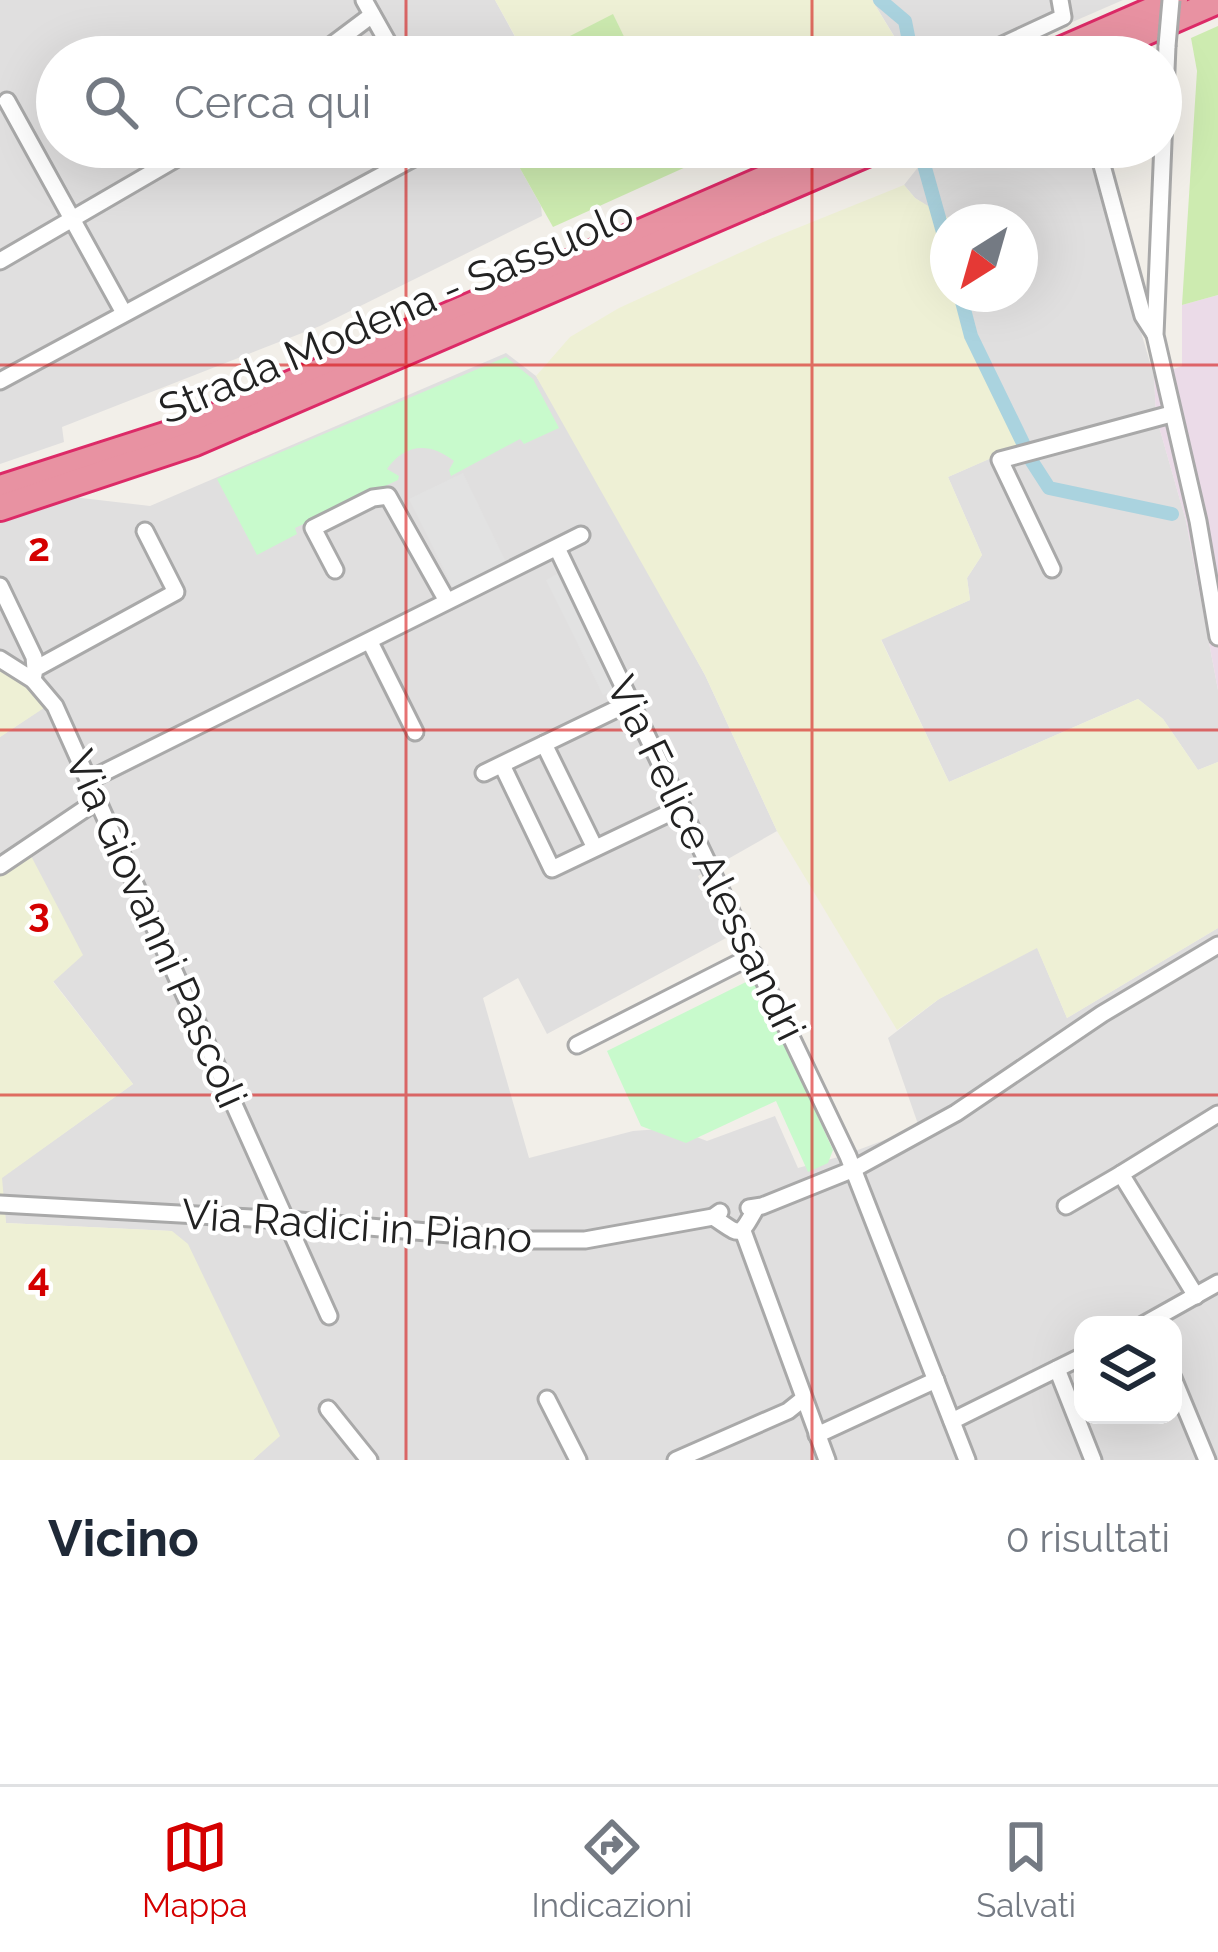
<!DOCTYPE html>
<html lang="it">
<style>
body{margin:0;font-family:Raleway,sans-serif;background:#f2f2f3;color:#1f2937}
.controls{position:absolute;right:36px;bottom:36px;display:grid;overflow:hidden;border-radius:24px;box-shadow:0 12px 48px #0002}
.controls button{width:108px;height:108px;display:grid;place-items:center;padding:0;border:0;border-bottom:3px solid #e0e1e3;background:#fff;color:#1f2937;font:60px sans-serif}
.compass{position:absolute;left:930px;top:204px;width:108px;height:108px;border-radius:50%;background:#fff;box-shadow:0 12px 48px #0002;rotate:217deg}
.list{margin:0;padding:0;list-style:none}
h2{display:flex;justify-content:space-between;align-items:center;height:156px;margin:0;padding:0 48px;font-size:51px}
h2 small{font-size:39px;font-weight:400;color:#747a83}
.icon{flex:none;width:66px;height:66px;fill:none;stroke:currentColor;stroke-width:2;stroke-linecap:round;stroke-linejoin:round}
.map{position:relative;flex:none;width:1218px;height:1460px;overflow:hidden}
.search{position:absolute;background:#fff;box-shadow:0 12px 48px #0002;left:36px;right:36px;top:36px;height:132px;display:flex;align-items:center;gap:30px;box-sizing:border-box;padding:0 42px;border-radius:66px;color:#747a83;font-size:45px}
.sheet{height:324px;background:#fff}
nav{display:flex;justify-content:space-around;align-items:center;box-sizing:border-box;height:168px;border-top:3px solid #e0e1e3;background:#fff;font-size:33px;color:#747a83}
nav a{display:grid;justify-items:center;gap:6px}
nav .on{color:#d40000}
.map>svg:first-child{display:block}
</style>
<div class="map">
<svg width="1218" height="1460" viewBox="0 0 1218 1460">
<rect width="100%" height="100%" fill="#f2efe9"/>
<g fill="#e0dfdf" fill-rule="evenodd">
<polygon points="0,0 495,0 520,46 518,57 57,57 57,147 508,147 541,206 542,216 320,326 62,427 64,442 0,464"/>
<polygon points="872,0 1123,0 992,57 907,57"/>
<polygon points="951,147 1086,147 1154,376 1156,416 1186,521 1218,690 1218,762 1198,770 1163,719 1138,699 949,782 881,639 970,600 967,578 982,555 948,477 1025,443 975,338 964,294 1020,294 1020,222 950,222 915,198 904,185 923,161"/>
<path d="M506 353 536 376 568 426 705 675 777 831 698 876 728 937 547 1034 518 978 483 998 529 1158 633 1131 673 1128 707 1141 775 1116 798 1168 842 1156 919 1127 888 1038 939 999 1037 947 1067 1018 1218 928V1460H253L279 1435 171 1231 6 1223 1 1178 133 1084 53 981 30 855 0 875V737L46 706 24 683 0 670V519L73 497 150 506ZM1083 1325H1173V1415H1083Z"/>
</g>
<polygon fill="#ebdbe8" points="1218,295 1218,690 1186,521 1156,416 1154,376 1182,366 1182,305"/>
<g fill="#eef0d5">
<polygon points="495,0 872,0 898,43 896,57 634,57 613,15 529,57 518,57 520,45"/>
<polygon points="904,185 915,198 950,219 948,294 964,294 975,338 1026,443 948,477 982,555 967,578 970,600 881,640 949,782 1138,699 1163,719 1198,770 1218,762 1218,928 1067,1018 1037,948 939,999 897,1030 777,831 705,675 536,376 570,337 619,308 770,239"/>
<polygon points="0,670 24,683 47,706 0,737"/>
<polygon points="30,854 83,955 53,982 133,1084 2,1178 6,1223 172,1231 188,1244 280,1436 253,1460 0,1460 0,875"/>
</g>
<g fill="#cdebb0">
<polygon points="613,14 634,57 529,57"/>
<polygon points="1218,26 1218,295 1182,305 1197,71 1191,38"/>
<polygon points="508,147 679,147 688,166 553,227"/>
</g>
<g fill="#c8facc">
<path d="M506 357 533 379 559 428 524 444 520 439 451 476 449 470 454 461C430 442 405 443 387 469L399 476 398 480 295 528 297 534 257 555 217 479Z"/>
<path d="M754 978C761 993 762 1005 769 1020L775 1023 833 1150 828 1163 808 1172 776 1101 686 1143 641 1126 607 1051Z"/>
</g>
<g fill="#e2e2e2">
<polygon points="463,473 506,562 453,588 409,499"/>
<polygon points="557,574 614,690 603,695 546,580"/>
</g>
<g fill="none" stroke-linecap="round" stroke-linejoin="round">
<g stroke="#aad3df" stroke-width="14">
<polyline points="880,0 905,21 908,36"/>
<polyline points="925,168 948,250"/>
<polyline points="960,294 971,336 1023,443"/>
<polyline points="1029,457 1049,488 1172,514"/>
</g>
<defs>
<g id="minor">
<polyline points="364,0 396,57"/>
<polyline points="1167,46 1155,335 1198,521 1218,637"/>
<polyline points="316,57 372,15"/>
<polyline points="977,57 1063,17 1060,0"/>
<polyline points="7,101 124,313"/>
<polyline points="1097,147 1143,316 1154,333"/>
<polyline points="0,261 196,147"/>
<polyline points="0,381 421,154"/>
<polyline points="557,548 848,1156 967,1460"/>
<polyline points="1052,569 1000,460 1171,414"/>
<polyline points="335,570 313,528 373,498 388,496 447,601"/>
<polyline points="0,586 34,657 35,669"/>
<polyline points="370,642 415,732"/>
<polyline points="0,659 33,680 55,706 329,1316"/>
<polyline points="33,680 35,669 176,592 145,531"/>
<polyline points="544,744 595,848"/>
<polyline points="502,765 552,869 682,807"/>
<polyline points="484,773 631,702"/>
<polyline points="89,780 581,535"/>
<polyline points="0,866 98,800"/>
<polyline points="577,1045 754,955"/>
<polyline points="0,1204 288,1220 520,1240 585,1240 713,1217 720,1212"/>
<polyline points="1066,1206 1121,1174"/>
<polyline points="749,1208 762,1206 854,1169 956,1113 1102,1014 1218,945"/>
<path d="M713 1217C741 1235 738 1240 756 1208"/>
<polyline points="743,1231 827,1460"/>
<polyline points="1196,1296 1121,1174 1218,1114"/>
<polyline points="1143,1325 1218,1283"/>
<polyline points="1057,1369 1093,1460"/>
<polyline points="1173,1378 1207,1460"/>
<polyline points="547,1399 578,1460"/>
<polyline points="328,1409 369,1460"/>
<polyline points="952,1421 1083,1356"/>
<polyline points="817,1435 936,1380"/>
<polyline points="676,1460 788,1411 803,1399"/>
</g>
<g id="highway">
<polyline points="1044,57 1175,0"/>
<polyline points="1089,57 1218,1"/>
<polyline points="0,488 190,427 837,147"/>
<polyline points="0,508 195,443 883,147"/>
</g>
</defs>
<use href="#minor" stroke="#a9a9a9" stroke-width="21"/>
<use href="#highway" stroke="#dc2a67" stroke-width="30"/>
<use href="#minor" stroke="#fff" stroke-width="15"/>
<use href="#highway" stroke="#e892a2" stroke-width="24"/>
<defs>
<polyline id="minor-bridge" points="1167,46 1171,0"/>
</defs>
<use href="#minor-bridge" stroke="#a9a9a9" stroke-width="21" stroke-linecap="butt"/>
<use href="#minor-bridge" stroke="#fff" stroke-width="15"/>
</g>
<path fill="none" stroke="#d40000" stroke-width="3" stroke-opacity="0.55" d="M406 0V57M812 0V57M406 147V1460M812 147V1460M0 365H1218M0 730H1218M0 1095H1218"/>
<g text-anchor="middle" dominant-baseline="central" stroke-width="9" stroke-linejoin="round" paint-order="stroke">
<g font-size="42" fill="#222" stroke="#fff">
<text transform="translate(396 312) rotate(-23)">Strada Modena - Sassuolo</text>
<text transform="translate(706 858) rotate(64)">Via Felice Alessandri</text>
<text transform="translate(156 929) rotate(66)">Via Giovanni Pascoli</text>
<text transform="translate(357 1226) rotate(4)">Via Radici in Piano</text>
</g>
</g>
<g font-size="39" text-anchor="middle" font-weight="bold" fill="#d40000" stroke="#fff" stroke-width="9" stroke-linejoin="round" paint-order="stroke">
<text x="39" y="561">2</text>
<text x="39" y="926">3</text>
<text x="39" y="1291">4</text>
</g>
</svg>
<div class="controls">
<button><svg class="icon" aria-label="layers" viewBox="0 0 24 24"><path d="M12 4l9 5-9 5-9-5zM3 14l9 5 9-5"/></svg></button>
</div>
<svg class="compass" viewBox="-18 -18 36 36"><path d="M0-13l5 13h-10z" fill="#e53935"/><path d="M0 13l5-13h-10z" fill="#747a83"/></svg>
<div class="search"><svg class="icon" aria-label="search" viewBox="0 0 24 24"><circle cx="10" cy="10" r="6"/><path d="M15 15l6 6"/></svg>Cerca qui</div>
</div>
<section class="sheet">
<h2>Vicino<small>0 risultati</small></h2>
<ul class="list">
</ul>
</section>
<nav>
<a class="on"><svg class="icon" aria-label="map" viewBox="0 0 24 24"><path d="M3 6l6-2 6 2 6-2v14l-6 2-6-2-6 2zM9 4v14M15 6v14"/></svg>Mappa</a>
<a><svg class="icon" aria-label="directions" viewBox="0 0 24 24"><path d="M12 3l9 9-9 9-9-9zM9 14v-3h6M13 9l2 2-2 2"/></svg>Indicazioni</a>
<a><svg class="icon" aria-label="saved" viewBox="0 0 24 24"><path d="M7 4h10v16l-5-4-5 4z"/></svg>Salvati</a>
</nav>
